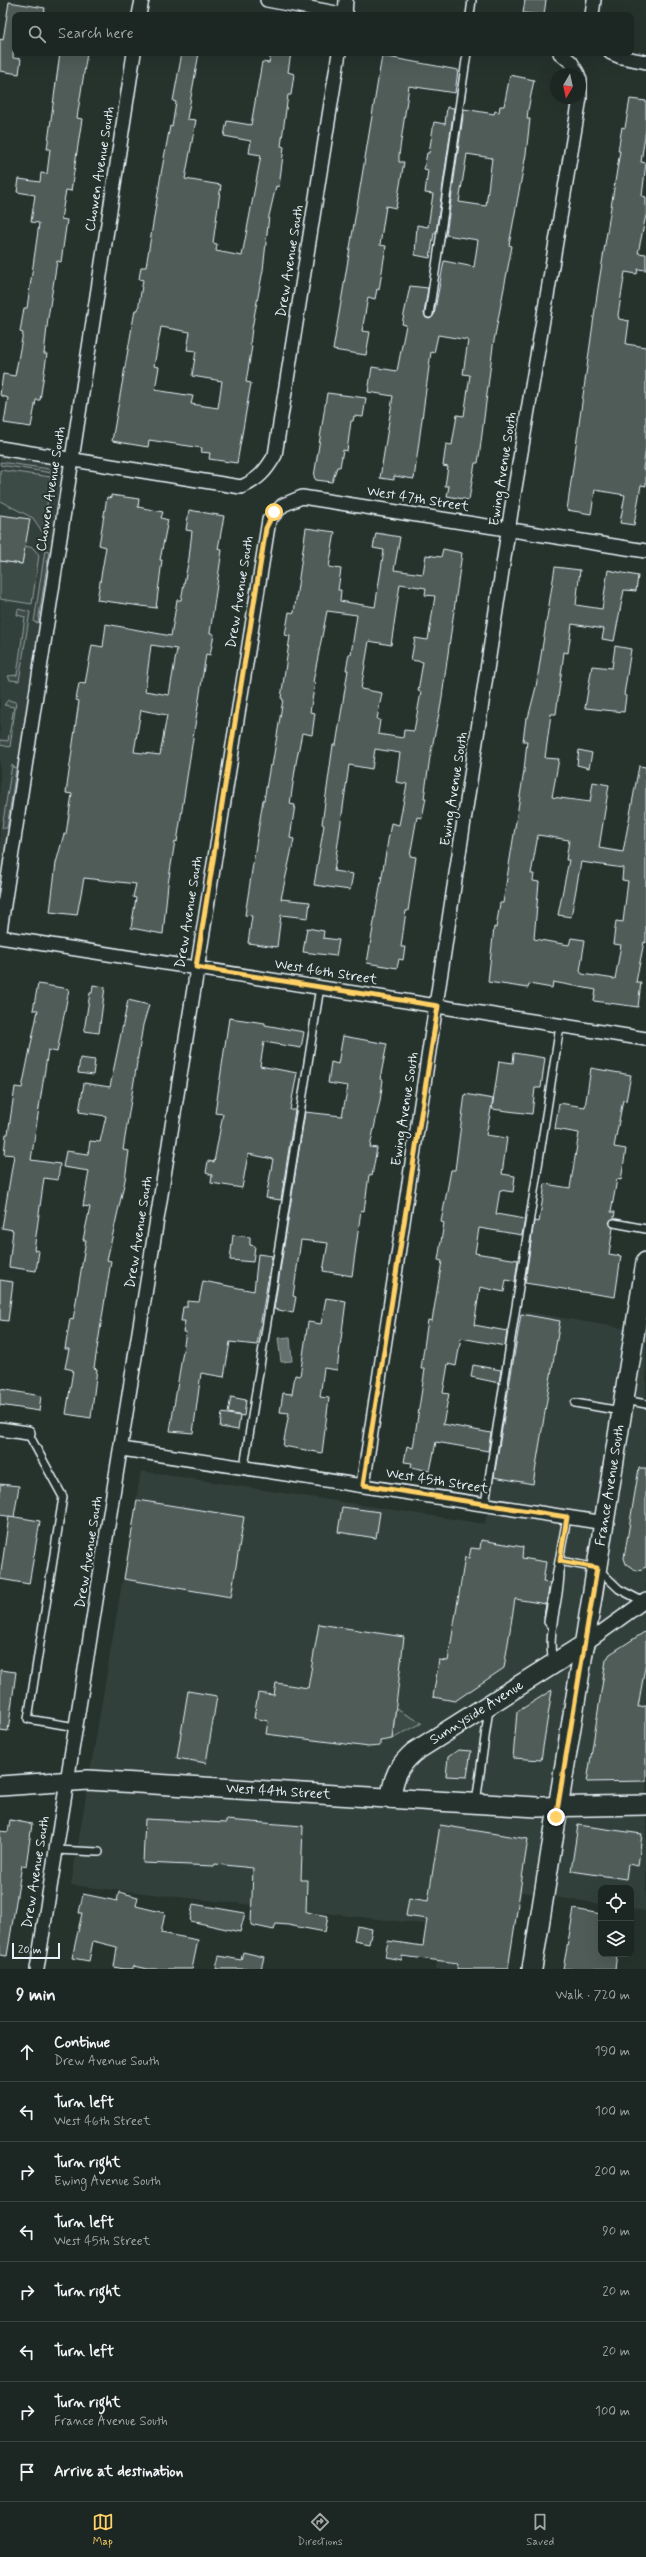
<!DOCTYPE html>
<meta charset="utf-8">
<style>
body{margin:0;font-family:Mynerve,sans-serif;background:#252e2a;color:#f1f3f6}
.controls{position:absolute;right:12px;bottom:12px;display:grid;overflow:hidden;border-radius:8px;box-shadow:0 4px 16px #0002}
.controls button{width:36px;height:36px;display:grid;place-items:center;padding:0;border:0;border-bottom:1px solid #3a4340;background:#1c2622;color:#f1f3f6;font:20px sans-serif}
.compass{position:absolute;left:550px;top:68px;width:36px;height:36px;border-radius:50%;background:#1c2622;box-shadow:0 4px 16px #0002;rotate:189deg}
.scale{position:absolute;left:12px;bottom:10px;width:48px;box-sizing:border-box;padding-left:4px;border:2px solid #e8f1f8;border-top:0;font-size:11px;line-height:14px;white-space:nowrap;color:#e8f1f8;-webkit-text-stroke:3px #26332d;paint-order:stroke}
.stop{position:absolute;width:12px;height:12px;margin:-9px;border:3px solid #ffd166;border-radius:50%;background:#fff}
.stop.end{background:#ffd166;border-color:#fff;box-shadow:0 1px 4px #0008}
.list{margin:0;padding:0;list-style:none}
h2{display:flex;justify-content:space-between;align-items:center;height:52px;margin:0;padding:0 16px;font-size:17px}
h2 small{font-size:13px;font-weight:400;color:#a0a5a5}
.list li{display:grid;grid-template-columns:26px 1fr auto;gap:12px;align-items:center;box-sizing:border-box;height:60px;padding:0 16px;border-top:1px solid #3a4340}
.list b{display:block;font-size:15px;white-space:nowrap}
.list p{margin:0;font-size:13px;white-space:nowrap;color:#a0a5a5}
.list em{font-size:13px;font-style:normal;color:#a0a5a5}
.icon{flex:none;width:22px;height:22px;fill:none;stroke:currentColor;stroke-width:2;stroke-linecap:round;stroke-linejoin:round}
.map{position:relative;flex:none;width:646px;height:1969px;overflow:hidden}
.search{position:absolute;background:#1c2622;box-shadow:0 4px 16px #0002;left:12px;right:12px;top:12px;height:44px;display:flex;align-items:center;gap:10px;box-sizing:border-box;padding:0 14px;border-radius:8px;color:#a0a5a5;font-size:15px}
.sheet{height:532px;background:#1c2622}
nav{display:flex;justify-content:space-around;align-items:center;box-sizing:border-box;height:56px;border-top:1px solid #3a4340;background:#1c2622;font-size:11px;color:#a0a5a5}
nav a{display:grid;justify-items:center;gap:2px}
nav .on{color:#ffd166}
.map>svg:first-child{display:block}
</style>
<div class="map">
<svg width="646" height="1969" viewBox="0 0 646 1969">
<rect width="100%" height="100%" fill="#26332d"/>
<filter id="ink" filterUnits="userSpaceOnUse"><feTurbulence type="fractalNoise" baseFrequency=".025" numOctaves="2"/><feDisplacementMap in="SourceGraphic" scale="8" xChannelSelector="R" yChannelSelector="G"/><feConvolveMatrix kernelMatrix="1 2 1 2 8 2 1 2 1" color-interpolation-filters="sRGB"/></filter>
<g filter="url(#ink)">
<g fill="#333f3a">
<polygon points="0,456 63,466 0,890"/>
<polygon points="521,1311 646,1332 646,1911 631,1909 631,1888 601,1888 601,1904 522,1892 508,1969 436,1969 442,1926 71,1885 141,1471 485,1524"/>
</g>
<g fill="#3e4b47" stroke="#939ea0">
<polygon points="0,462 50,469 52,473 0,465"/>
<polygon points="0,470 51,477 43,533 33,518 0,501"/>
<polygon points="25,546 33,548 39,555 32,604 0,599 0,561 22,564"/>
<polygon points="45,550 49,551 38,623 34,622"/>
<polygon points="18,609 30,612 19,681 10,680 8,676 17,675 25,617 17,615"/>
<polygon points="8,700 16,702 10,747 0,745 0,740 8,741 14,707 4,705"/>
<polygon points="12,765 16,769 7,828 2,828"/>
<polygon points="396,1709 422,1723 392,1739"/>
</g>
<polygon fill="#636f6d" stroke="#98a3a5" points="290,1337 292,1361 281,1362 278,1338"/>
<g fill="#505c59" stroke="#e8f1f8" fill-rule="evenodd">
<polygon points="525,0 546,0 544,15 523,13"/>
<polygon points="9,2 45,8 44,15 15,15 13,58 21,59 19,74 0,71 0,39 3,40"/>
<polygon points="60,53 87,53 77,118 82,119 71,191 66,190 61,219 67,220 61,262 57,261 48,318 44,354 47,354 40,400 36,400 31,427 4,423 8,398 0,395 3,374 15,376 23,333 20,332 24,308 27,308 38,231 39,223 31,222 35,195 17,192 19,179 40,182 41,173 47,174 50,149 47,149"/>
<path d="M182 53H199L187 119 196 120 185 179 221 185 213 243 217 244 216 251 242 256 261 155 249 153 251 141 224 136 227 121 251 125 262 62 269 63 271 53H291L288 72 294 74 291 95H288L281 146 284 147 279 187 276 186 269 216 263 270 252 328 250 345 252 346 246 382 251 383 237 463 209 459 210 453 201 452 202 448 149 440 148 447 112 441 135 310H138L143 280 139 279 141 267H146L161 174 170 126 172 127 176 102 173 101ZM161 327 190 332 187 350 196 351 192 376 222 381 218 408 191 404 193 396 155 390 159 367 154 366Z"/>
<polygon points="382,56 458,70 455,93 409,86 399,155 399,162 404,162 396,208 386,206 380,245 386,246 379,290 377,289 375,299 368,297 362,331 370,332 366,355 333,350"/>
<path d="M510 75 534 80 528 110 527 119H530L526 154 509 245 512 246 493 346 480 450 478 463H475L469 500 447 496 449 486H445L448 467 443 466 446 444 452 445 457 415 464 416 470 375 463 374 468 340 438 335 434 353 431 352 414 479 394 476V480L380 478 393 396 368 392 372 367 397 371 406 325 402 324 410 286 428 288 424 314 426 318 430 319 434 315 444 261 474 267 478 240 446 235 464 109 494 114 495 111 499 112 500 106H504ZM467 154 492 158 486 206 459 202Z"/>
<polygon points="630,99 646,101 646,129 641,162 646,163 642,196 646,197 646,215 638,253 646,254 646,270 638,269 637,274 625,272 618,315 619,319 629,321 626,344 646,347 646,447 643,469 646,470 646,486 641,485 634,525 620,523 625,495 595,490 591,514 567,510 598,288 620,151 618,151 622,127 625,128"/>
<polygon points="447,107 454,108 436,233 434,233 430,258 415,255 417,225 428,227 433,194 425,193 428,170 424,169 427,153 429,153 434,122 445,124"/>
<polygon points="327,393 366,398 363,417 354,416 353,421 351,421 347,451 343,450 340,467 337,467 332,482 316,480 314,477"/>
<polygon points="111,495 139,499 138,507 163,512 161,518 168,520 160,560 162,560 156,608 97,600 106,547 99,545 107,497 111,498"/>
<path d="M189 510 224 516 218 549 222 550 210 633 214 634 210 655 206 654 177 842 175 841 168 884 163 934 131 928 136 898 133 897 136 884 84 878 77 915 50 912 56 863 64 834H66L72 794 66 793 79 701 76 700 79 683 85 684 92 645 103 647 106 624 171 636 177 600H181L189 558 192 531 186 530ZM151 645 177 649 169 695 145 691ZM141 710 167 715 160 755 134 752Z"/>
<polygon points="0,515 30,519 22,564 0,561"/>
<path d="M306 528 335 532 329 567 341 569 338 590H341L340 601 375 607 384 550 373 548 376 533 400 537 394 570 423 574 426 555 441 557 443 549 462 553 441 704 430 757 424 798H426L422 818 417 817 410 856 416 857 408 911H406L401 947H405L403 960 399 959 397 968 367 963 391 823 399 825 407 784 396 782 400 753 375 749 372 769 349 765 334 871 353 874 350 890 314 885 324 825 322 824 333 745H336L348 670H346L349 654H351L357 615 327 611 313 682 315 683 310 712 315 713 312 735 302 733 296 763 290 804 295 805 290 838 294 839 281 899 310 902 308 918 281 915 277 947 248 943 252 916 245 915 263 800H264L270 765 272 766 283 699 281 698 290 636 285 635 289 612 294 613ZM400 584 426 588 425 595 435 596 428 640 415 638 411 660 423 662 418 691 421 692 414 731 404 730 403 738 378 734 380 720 377 719 382 693 361 689 369 641 391 645Z"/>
<path d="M555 567 580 570 576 605 602 609 608 570 638 576 636 591 624 590 614 641 602 639 604 629 572 624 568 653 564 652 556 714H551L545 758 559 759 552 797 590 802 593 782 609 785 599 848 623 852 639 766 646 767V943L644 942 636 982H641L638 1007 594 1001 596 990 553 982 552 988 529 984 528 988 488 982 494 927 496 928 500 903H503L524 771 527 741H523L526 718H528L536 687ZM538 835 569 840 566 860H569L558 915 571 917 581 862 623 868 622 880 628 881 623 922 616 921 613 944 621 945 615 979 582 974 580 971 585 940 571 938 569 945 534 939 539 882 533 881 534 874H531Z"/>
<polygon points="615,646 631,649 624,695 626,696 624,712 585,708 592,666 612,668"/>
<polygon points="579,750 592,753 589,768 577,765"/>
<polygon points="307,928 324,931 323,938 339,940 336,956 303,952"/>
<polygon points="38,984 69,989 57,1052 48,1050 31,1160 60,1164 58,1180 44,1178 34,1250 39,1251 36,1271 9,1267 13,1230 2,1228 14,1155 4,1154 6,1134 8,1134 15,1087 22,1088 38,1010 33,1010"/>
<polygon points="93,985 105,987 99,1033 84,1031 90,993 92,993"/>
<polygon points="128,1000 149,1005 143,1025 123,1150 129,1151 125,1180 107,1260 111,1261 94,1368 97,1369 91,1418 66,1414 73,1370 65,1368 69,1349 65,1349 70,1319 73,1320 86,1240 83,1240 90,1207 83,1206 89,1171 63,1167 66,1151 88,1154 90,1141 100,1142 106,1116 79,1112 84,1083 110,1087"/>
<polygon points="229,1018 265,1023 265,1025 304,1032 301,1048 264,1042 260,1066 297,1073 290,1110 295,1110 281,1200 266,1198 273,1159 248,1154 242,1188 211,1183 212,1175 206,1173 208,1161 214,1162 223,1114 215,1113"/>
<polygon points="343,1036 387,1044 380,1079 383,1080 380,1101 370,1147 377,1148 372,1176 369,1175 364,1211 361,1210 352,1276 323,1271 328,1243 301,1240 293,1296 296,1297 293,1313 274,1309 305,1112 342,1116 348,1086 328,1083 331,1062 338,1064"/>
<polygon points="514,1053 545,1058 541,1088 535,1088 532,1114 492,1109 499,1061 513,1063"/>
<polygon points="80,1058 95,1060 93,1075 78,1073"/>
<polygon points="591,1068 631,1075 626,1101 623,1100 614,1147 626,1149 621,1180 617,1179 614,1196 611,1212 615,1212 614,1218 609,1222 613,1228 609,1254 621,1256 615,1297 525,1283 534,1221 539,1222 545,1184 570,1188 579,1133 555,1129 559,1103 585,1107"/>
<polygon points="465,1094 493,1099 486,1135 507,1138 502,1174 515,1176 513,1192 500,1190 496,1214 525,1219 522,1235 479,1228 475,1253 518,1260 515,1282 506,1280 504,1292 480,1287 474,1325 507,1331 505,1346 461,1338 456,1366 448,1364 443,1393 449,1394 443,1424 491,1433 488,1451 436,1442 430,1471 411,1467 412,1463 404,1462 407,1446 413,1448 425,1369 421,1369 426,1333 428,1320 432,1321 442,1261 438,1260 444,1223 441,1222 451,1170 455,1170"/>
<polygon points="233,1235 250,1237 250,1245 255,1246 253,1262 230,1260"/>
<polygon points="258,1254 272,1256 257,1345 230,1342 224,1377 201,1373 193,1433 170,1431 186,1332 183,1332 185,1321 181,1321 183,1307 187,1307 187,1301 199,1302 203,1281 254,1291"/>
<polygon points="0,1280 13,1282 8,1321 0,1320"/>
<polygon points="326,1298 346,1301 337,1370 324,1368 320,1397 329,1398 322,1453 283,1446 289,1413 280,1412 283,1393 292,1394 295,1375 300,1376 308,1322 321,1324"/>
<polygon points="521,1314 560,1321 533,1484 494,1477"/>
<polygon points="473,1365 501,1370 499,1383 471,1377"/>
<polygon points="0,1389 41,1396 39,1411 0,1405"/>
<polygon points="231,1397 246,1400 244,1416 228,1413"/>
<polygon points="222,1413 240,1416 238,1430 220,1427"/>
<polygon points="639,1468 646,1468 646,1567 637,1571 626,1564 624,1558"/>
<polygon points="0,1484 19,1486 14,1517 0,1515"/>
<polygon points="137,1500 244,1517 231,1597 124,1579"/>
<polygon points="342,1507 380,1512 376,1538 338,1532"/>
<polygon points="9,1516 40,1521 29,1584 0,1579"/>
<polygon points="481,1540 523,1547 522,1558 546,1562 543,1582 550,1583 544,1617 546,1604 515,1599 504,1668 455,1701 433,1697 439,1660 448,1661 465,1557 469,1558 471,1548 480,1549"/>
<polygon points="319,1624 404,1637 392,1739 380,1741 380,1746 369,1747 266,1734 268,1721 254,1718 258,1693 274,1695 276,1683 308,1688"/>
<polygon points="646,1631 646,1661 638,1707 646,1706 646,1781 587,1782 606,1660 610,1654"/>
<polygon points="0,1670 16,1672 8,1731 0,1730"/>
<polygon points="552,1690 541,1760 513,1758 517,1712"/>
<polygon points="188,1691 217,1696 206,1763 177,1758"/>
<polygon points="458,1750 471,1751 467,1777 446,1776 448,1757"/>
<polygon points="145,1819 226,1823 226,1820 303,1826 301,1880 307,1880 306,1912 328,1916 325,1932 288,1925 276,1924 274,1930 251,1925 253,1868 215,1864 214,1866 143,1863"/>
<polygon points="10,1820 32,1824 26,1866 22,1865 7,1956 0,1955 0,1831 8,1832"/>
<polygon points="440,1825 528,1839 508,1969 457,1969 458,1963 402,1956 402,1960 385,1957 388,1941 423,1946 427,1919 406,1916 409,1898 428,1901"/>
<polygon points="578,1825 642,1834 638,1866 628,1864 626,1879 571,1871"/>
<polygon points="119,1892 138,1897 136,1906 165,1913 161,1933 198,1940 192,1969 148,1969 133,1966 133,1969 124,1969 114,1967 117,1947 93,1941 89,1961 72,1958 82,1913 79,1913 83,1894 117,1901"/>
<polygon points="193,1904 245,1913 240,1932 190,1921"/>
<polygon points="574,1909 601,1914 601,1954 617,1954 615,1969 563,1969"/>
<polygon points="357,1926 372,1929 369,1944 354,1941"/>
<polygon points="243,1952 264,1957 261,1969 216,1969 219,1956 241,1960"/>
</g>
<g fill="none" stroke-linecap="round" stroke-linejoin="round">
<defs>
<g id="lane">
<polyline points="470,15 472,0"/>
<polyline points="429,314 467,53"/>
<polyline points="614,1223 646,1229"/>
<polyline points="625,1400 646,1404"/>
<polyline points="575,1403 621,1411"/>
<polyline points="28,1433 63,1497 28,1719 76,1727"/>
<polyline points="244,1467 320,987"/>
<polyline points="485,1504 560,1026"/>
<polyline points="560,1561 597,1568 619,1589 644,1602"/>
<polyline points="552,1627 548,1622 567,1517"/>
<path d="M553 1662C546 1630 561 1600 560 1568"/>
<polyline points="476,1803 489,1708"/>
<polyline points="56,1850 99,1852"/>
</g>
<g id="street">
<polyline points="267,0 347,15"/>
<polyline points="139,15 142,0"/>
<polyline points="345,15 346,0"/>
<polyline points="592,15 594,0"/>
<polyline points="560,53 571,62 578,74"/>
<polyline points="611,53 621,57 646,62"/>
<polyline points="580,79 580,95"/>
<path d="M0 448 241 487C258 480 266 471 275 455L339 53"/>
<polyline points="0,931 134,53"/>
<polyline points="0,937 646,1039"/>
<polyline points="0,1429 28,1433"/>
<polyline points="122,1449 605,1523"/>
<polyline points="363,1485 511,512 580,98"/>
<polyline points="585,1644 646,1600"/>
<polyline points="37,1969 269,520 283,505 302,497 646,551"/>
</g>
<g id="secondary">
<path id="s1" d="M0 1786 88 1780 537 1807 646 1805"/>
<path id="s2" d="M391 1798C393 1777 399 1765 414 1752L585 1644"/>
<path id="s3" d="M532 1969 646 1262"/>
</g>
</defs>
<use href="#lane" stroke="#e8f1f8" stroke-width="10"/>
<use href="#street" stroke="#e8f1f8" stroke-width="16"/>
<use href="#secondary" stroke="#e8f1f8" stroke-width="22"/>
<use href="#lane" stroke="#26332d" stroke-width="7"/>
<use href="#street" stroke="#26332d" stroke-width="13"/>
<use href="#secondary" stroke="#26332d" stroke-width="19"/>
</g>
</g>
<g fill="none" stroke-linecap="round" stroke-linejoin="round" filter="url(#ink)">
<polyline stroke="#ffd166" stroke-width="5" points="274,512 266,528 196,967 438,1006 363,1485 567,1517 560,1561 597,1568 556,1817"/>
</g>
<g text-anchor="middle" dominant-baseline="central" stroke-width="4" stroke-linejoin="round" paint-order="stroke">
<g font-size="14" fill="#e8f1f8" stroke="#26332d">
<text transform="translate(100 169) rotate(-81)">Chowen Avenue South</text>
<text transform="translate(290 261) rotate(-81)">Drew Avenue South</text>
<text transform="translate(503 469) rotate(-81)">Ewing Avenue South</text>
<text transform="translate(51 489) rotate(-81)">Chowen Avenue South</text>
<text transform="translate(418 499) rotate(9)">West 47th Street</text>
<text transform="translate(240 592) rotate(-81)">Drew Avenue South</text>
<text transform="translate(454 789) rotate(-81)">Ewing Avenue South</text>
<text transform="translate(189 912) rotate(-81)">Drew Avenue South</text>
<text transform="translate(326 972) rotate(9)">West 46th Street</text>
<text transform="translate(405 1109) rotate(-81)">Ewing Avenue South</text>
<text transform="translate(139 1232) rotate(-81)">Drew Avenue South</text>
<text transform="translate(437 1481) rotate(9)">West 45th Street</text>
<text stroke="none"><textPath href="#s3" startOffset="490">France Avenue South</textPath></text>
<text transform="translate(89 1552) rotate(-81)">Drew Avenue South</text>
<text stroke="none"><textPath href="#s2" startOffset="127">Sunnyside Avenue</textPath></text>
<text stroke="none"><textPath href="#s1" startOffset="279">West 44th Street</textPath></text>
<text transform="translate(36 1872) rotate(-81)">Drew Avenue South</text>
</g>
</g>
</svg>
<div class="controls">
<button><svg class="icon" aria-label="locate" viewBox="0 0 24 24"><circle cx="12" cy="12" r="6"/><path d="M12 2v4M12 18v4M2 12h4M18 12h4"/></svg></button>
<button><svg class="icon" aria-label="layers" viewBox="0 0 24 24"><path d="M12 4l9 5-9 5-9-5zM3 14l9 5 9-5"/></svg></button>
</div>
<svg class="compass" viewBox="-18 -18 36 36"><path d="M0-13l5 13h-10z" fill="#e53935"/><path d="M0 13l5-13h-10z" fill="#a0a5a5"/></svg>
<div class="scale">20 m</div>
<div class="stop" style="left:274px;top:512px"></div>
<div class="stop end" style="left:556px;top:1817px"></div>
<div class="search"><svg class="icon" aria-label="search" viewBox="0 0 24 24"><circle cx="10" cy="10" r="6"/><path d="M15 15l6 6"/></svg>Search here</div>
</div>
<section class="sheet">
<h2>9 min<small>Walk · 720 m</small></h2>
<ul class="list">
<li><svg class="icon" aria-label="ahead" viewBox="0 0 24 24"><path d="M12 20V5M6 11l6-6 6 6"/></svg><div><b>Continue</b><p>Drew Avenue South</p></div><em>190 m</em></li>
<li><svg class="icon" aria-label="left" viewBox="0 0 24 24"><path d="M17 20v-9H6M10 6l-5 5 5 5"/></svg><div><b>Turn left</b><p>West 46th Street</p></div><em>100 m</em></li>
<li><svg class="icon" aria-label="right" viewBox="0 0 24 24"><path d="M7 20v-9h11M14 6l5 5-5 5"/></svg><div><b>Turn right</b><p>Ewing Avenue South</p></div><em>200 m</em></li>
<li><svg class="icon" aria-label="left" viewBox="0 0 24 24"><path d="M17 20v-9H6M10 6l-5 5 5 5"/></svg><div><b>Turn left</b><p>West 45th Street</p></div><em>90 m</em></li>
<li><svg class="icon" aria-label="right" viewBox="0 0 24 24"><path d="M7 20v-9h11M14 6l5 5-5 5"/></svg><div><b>Turn right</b></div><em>20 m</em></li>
<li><svg class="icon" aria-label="left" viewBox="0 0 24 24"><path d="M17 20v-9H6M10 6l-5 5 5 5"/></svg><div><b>Turn left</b></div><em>20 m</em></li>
<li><svg class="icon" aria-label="right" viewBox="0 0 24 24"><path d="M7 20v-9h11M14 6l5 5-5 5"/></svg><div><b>Turn right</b><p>France Avenue South</p></div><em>100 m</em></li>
<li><svg class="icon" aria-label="arrive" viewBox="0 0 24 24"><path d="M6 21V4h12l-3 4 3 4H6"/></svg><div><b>Arrive at destination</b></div></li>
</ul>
</section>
<nav>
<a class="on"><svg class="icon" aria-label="map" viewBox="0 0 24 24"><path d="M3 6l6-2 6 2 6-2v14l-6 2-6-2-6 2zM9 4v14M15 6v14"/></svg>Map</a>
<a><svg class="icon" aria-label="directions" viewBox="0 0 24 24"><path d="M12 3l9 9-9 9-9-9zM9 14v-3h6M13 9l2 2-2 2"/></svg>Directions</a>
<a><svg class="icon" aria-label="saved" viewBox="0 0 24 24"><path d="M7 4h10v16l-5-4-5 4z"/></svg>Saved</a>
</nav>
